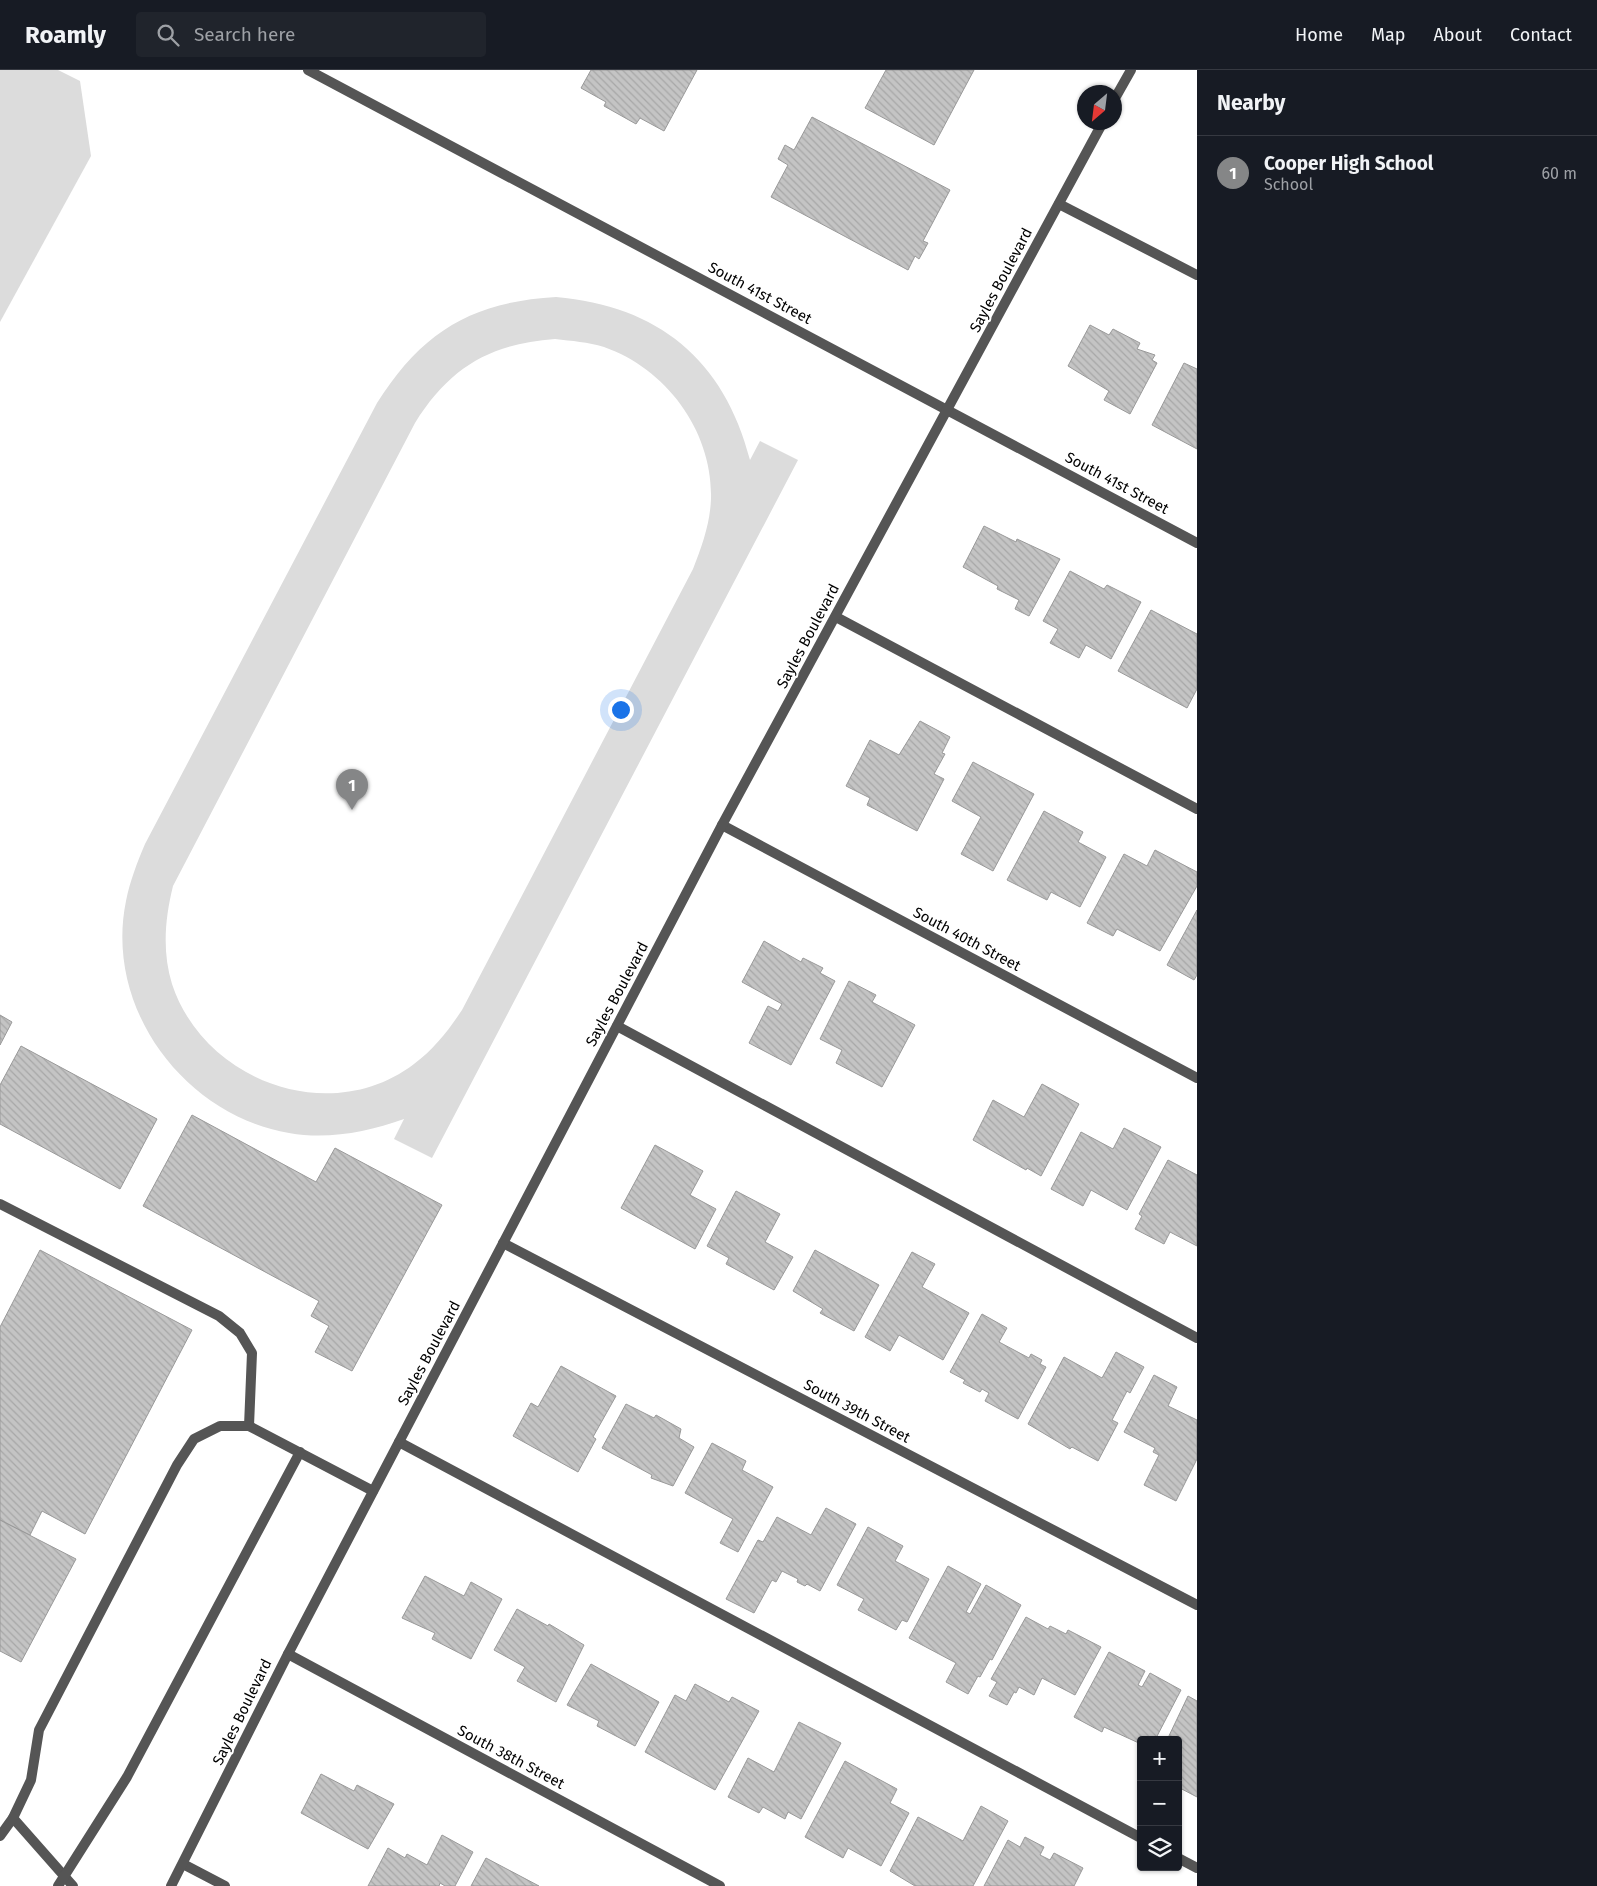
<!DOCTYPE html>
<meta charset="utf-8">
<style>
body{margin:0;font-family:"Fira Sans",sans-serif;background:#20242c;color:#f1f3f6}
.controls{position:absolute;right:15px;bottom:15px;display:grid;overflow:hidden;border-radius:5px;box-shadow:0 1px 4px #0004}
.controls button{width:45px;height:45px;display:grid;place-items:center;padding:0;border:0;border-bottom:1px solid #363941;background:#171b24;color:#f1f3f6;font:25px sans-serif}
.compass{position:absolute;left:1077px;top:15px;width:45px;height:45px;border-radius:50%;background:#171b24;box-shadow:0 1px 4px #0004;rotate:208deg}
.you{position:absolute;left:620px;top:639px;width:18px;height:18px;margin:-12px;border:4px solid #fff;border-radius:50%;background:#1a73e8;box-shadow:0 0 0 8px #1a73e833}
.badge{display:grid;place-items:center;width:32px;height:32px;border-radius:50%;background:#858687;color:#fff;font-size:16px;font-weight:700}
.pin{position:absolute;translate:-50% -41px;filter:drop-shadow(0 1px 2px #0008)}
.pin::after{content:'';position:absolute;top:26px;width:18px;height:15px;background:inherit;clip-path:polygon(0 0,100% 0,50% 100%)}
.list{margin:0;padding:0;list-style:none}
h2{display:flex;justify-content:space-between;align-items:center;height:65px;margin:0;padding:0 20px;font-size:21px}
h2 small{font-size:16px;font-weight:400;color:#9ea1a6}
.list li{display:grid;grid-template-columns:32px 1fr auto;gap:15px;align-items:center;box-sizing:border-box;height:75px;padding:0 20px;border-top:1px solid #363941}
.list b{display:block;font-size:19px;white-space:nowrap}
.list p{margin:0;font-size:16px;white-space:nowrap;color:#9ea1a6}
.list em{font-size:16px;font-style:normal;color:#9ea1a6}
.icon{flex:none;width:28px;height:28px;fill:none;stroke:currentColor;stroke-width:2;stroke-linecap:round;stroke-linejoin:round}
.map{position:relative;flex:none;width:1197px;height:1816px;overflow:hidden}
header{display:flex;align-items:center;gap:30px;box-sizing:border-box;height:70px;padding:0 25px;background:#171b24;border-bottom:1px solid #363941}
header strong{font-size:24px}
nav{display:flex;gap:28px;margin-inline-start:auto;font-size:18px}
.search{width:350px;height:45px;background:#20242c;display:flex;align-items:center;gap:12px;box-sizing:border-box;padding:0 18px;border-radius:5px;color:#9ea1a6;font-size:19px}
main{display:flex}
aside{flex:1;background:#171b24}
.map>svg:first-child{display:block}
</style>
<header>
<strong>Roamly</strong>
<div class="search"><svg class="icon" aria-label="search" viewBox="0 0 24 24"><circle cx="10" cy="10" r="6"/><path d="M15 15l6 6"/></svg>Search here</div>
<nav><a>Home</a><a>Map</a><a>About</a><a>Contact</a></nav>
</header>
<main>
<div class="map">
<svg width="1197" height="1816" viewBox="0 0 1197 1816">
<defs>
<pattern id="building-back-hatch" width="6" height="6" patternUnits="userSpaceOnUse" patternTransform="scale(1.25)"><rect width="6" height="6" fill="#c4c4c4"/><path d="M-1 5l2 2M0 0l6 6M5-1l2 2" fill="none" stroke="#a7a7a7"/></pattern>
</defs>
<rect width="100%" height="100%" fill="#fff"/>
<g fill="#dcdcdc" fill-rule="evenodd">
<polygon points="0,0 58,0 80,11 91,86 0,252"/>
<path d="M556 227C658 236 724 289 750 390L760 371 798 390 432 1088 394 1069 404 1049C367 1062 328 1070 289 1063 184 1045 104 938 126 831 130 811 137 793 145 774L377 333C422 262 471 232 556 227ZM555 269C572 271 588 272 604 277 667 299 713 362 711 429 710 454 702 476 693 499L462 940C448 961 434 979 414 994 330 1058 204 1011 172 914 162 882 165 848 173 816L415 353C450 297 490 274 555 269Z"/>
</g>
<g fill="url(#building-back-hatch)" stroke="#999">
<polygon points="591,0 697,0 664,61 640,48 636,54 604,36 606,32 581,18"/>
<polygon points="886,0 974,0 934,75 865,38"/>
<polygon points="812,47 950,120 923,171 928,173 919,189 915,186 908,200 771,127 788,95 778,89 785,75 794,80"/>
<polygon points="1090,255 1109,265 1113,259 1140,273 1137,279 1155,285 1152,290 1157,293 1130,344 1104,330 1109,321 1068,296"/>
<polygon points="1184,293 1197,299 1197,379 1152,355"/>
<polygon points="984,456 1016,472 1017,469 1060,489 1029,546 1015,539 1019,530 997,519 998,516 963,497"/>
<polygon points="1070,501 1104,519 1107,515 1141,532 1111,589 1086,575 1079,588 1050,573 1058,559 1043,551"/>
<polygon points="1151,540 1197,564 1197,619 1187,638 1118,601"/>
<polygon points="920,651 950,667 942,683 945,684 934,704 944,709 917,761 867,735 870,728 846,716 870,670 899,685"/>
<polygon points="973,692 1034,724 993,801 961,784 981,747 952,731"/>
<polygon points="1044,741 1083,762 1078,772 1106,787 1080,837 1051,822 1047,830 1007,810"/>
<polygon points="1155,780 1197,802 1197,816 1160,881 1117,859 1113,866 1087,853 1124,784 1147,796"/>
<polygon points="1197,840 1197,905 1194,910 1167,895"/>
<polygon points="764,871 801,892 803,888 823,898 820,903 835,911 791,995 749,973 768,936 778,941 782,934 742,912"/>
<polygon points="849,911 876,925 872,932 915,955 882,1017 836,993 842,980 820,969"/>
<polygon points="0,945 12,952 0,975"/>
<polygon points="21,976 157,1049 120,1119 0,1054 0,1015"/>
<polygon points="1042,1014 1079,1034 1041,1106 1027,1098 1026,1100 973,1070 993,1030 1024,1047"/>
<polygon points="192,1045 316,1112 335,1078 442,1135 352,1301 315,1282 329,1256 311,1246 319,1231 143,1136"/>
<polygon points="1124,1058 1161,1077 1127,1140 1091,1120 1083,1136 1051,1119 1081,1062 1113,1079"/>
<polygon points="655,1075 703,1101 690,1125 716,1139 695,1179 621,1138"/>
<polygon points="1168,1090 1197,1105 1197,1176 1170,1162 1164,1174 1135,1159 1142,1146 1139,1144"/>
<polygon points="736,1121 780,1144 765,1172 793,1187 774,1220 726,1194 729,1188 707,1176"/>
<polygon points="40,1180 192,1260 85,1464 42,1441 30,1465 0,1450 0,1257"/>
<polygon points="815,1180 879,1215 854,1261 820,1243 823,1239 793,1221"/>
<polygon points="912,1182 935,1194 922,1217 969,1243 943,1290 899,1265 890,1281 865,1267"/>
<polygon points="982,1244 1007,1258 999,1272 1029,1288 1031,1284 1042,1290 1040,1294 1046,1297 1018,1349 985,1331 989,1323 982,1319 980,1322 963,1313 965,1310 950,1302"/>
<polygon points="1116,1282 1144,1297 1130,1323 1127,1321 1112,1350 1118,1353 1098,1391 1072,1377 1070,1379 1028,1354 1064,1287 1102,1308"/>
<polygon points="561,1296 616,1326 593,1367 596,1369 578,1402 513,1366 531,1333 538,1337"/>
<polygon points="1154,1305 1177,1317 1168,1336 1197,1350 1197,1389 1176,1431 1144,1415 1159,1385 1153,1382 1155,1378 1124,1362"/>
<polygon points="626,1334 654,1348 656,1345 681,1359 679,1368 694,1377 673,1416 651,1408 652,1405 602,1378"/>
<polygon points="712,1373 746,1391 742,1400 773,1417 738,1482 720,1473 733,1449 685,1423"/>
<polygon points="826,1438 856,1454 820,1521 807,1514 805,1516 797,1512 798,1509 782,1501 776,1512 772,1510 754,1543 726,1529 758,1470 763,1472 777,1447 811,1465"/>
<polygon points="0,1450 76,1489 21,1592 0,1581"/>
<polygon points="868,1457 903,1476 895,1491 929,1509 907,1552 902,1550 896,1560 858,1540 864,1529 837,1515"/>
<polygon points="948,1496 981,1514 966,1542 970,1544 986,1515 1021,1535 992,1590 990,1589 980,1607 978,1606 968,1624 946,1612 956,1593 909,1568"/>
<polygon points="425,1506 464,1526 471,1512 502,1529 471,1589 432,1569 435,1563 402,1548"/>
<polygon points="517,1539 548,1556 549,1554 584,1575 556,1632 517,1611 525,1597 494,1580"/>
<polygon points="1026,1547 1048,1559 1050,1556 1066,1564 1068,1560 1101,1577 1075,1625 1042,1608 1034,1625 1019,1617 1016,1623 1014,1622 1007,1635 989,1626 997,1612 991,1609"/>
<polygon points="1109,1582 1145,1601 1138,1615 1142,1617 1150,1603 1181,1620 1155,1670 1141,1670 1141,1674 1104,1657 1102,1662 1074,1647"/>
<polygon points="591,1594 659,1632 635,1676 597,1656 599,1651 567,1635"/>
<polygon points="695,1614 729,1632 732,1627 759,1641 715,1720 645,1682 675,1625 686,1631"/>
<polygon points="1188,1626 1197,1631 1197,1727 1178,1717 1178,1670 1167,1670"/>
<polygon points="799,1652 841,1673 801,1749 788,1742 785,1749 763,1737 759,1743 728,1727 748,1688 774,1702"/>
<polygon points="845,1691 897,1719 890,1733 909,1743 881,1796 848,1778 843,1788 805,1767"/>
<polygon points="321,1704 354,1721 357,1715 394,1734 368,1779 301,1743"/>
<polygon points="981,1736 1008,1751 973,1816 915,1816 890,1801 918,1747 963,1771"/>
<polygon points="442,1765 473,1782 455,1816 445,1816 440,1813 439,1816 368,1816 388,1778 405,1788 407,1784 427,1795"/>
<polygon points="1025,1767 1044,1777 1040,1785 1050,1790 1054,1783 1083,1798 1074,1816 984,1816 1008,1770 1020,1777"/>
<polygon points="486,1788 539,1816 471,1816"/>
</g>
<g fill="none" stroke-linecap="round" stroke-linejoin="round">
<g stroke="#555" stroke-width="10">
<polyline points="1059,134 1197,205"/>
<polyline points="836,547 1197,739"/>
<polyline points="617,956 1197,1268"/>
<polyline points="0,1134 219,1246 240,1263 252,1283 249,1356"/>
<polyline points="399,1372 1141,1768"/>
<polyline points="13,1748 73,1816"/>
<polyline points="0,1766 13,1748 31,1710 39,1660 177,1395 194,1369 220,1356 249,1356 373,1421"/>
<polyline points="1178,1788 1197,1798"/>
<polyline points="183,1794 225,1816"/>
<polyline points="58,1816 127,1707 300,1382"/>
</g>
<g stroke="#555" stroke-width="10">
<polyline points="308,0 1197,473"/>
<polyline points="722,755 1197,1008"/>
<polyline points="503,1173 1197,1535"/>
<polyline points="288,1584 720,1816"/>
</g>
<g stroke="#555" stroke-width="10">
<polyline points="1114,30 1131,0"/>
<polyline points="171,1816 288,1584 722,755 1103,52"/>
</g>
</g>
<g text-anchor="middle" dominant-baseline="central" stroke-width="4" stroke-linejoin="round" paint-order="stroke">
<g font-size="15" fill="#000" stroke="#fff">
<text transform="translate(1001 210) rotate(-62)">Sayles Boulevard</text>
<text transform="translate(760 223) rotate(28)">South 41st Street</text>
<text transform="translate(1117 413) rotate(28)">South 41st Street</text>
<text transform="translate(808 566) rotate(-62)">Sayles Boulevard</text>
<text transform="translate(967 869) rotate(28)">South 40th Street</text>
<text transform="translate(617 924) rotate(-62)">Sayles Boulevard</text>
<text transform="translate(429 1283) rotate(-62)">Sayles Boulevard</text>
<text transform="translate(857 1341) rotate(28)">South 39th Street</text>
<text transform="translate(242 1642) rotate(-64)">Sayles Boulevard</text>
<text transform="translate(511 1687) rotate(28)">South 38th Street</text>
</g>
</g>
</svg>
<div class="controls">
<button>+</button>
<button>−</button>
<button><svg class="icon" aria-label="layers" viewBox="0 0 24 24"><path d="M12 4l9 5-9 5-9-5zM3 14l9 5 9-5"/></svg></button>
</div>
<svg class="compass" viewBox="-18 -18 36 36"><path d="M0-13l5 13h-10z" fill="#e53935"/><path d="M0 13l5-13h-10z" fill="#9ea1a6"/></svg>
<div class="you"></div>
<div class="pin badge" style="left:352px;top:740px">1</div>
</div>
<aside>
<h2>Nearby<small></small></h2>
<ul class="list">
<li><span class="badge">1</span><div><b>Cooper High School</b><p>School</p></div><em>60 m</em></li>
</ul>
</aside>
</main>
